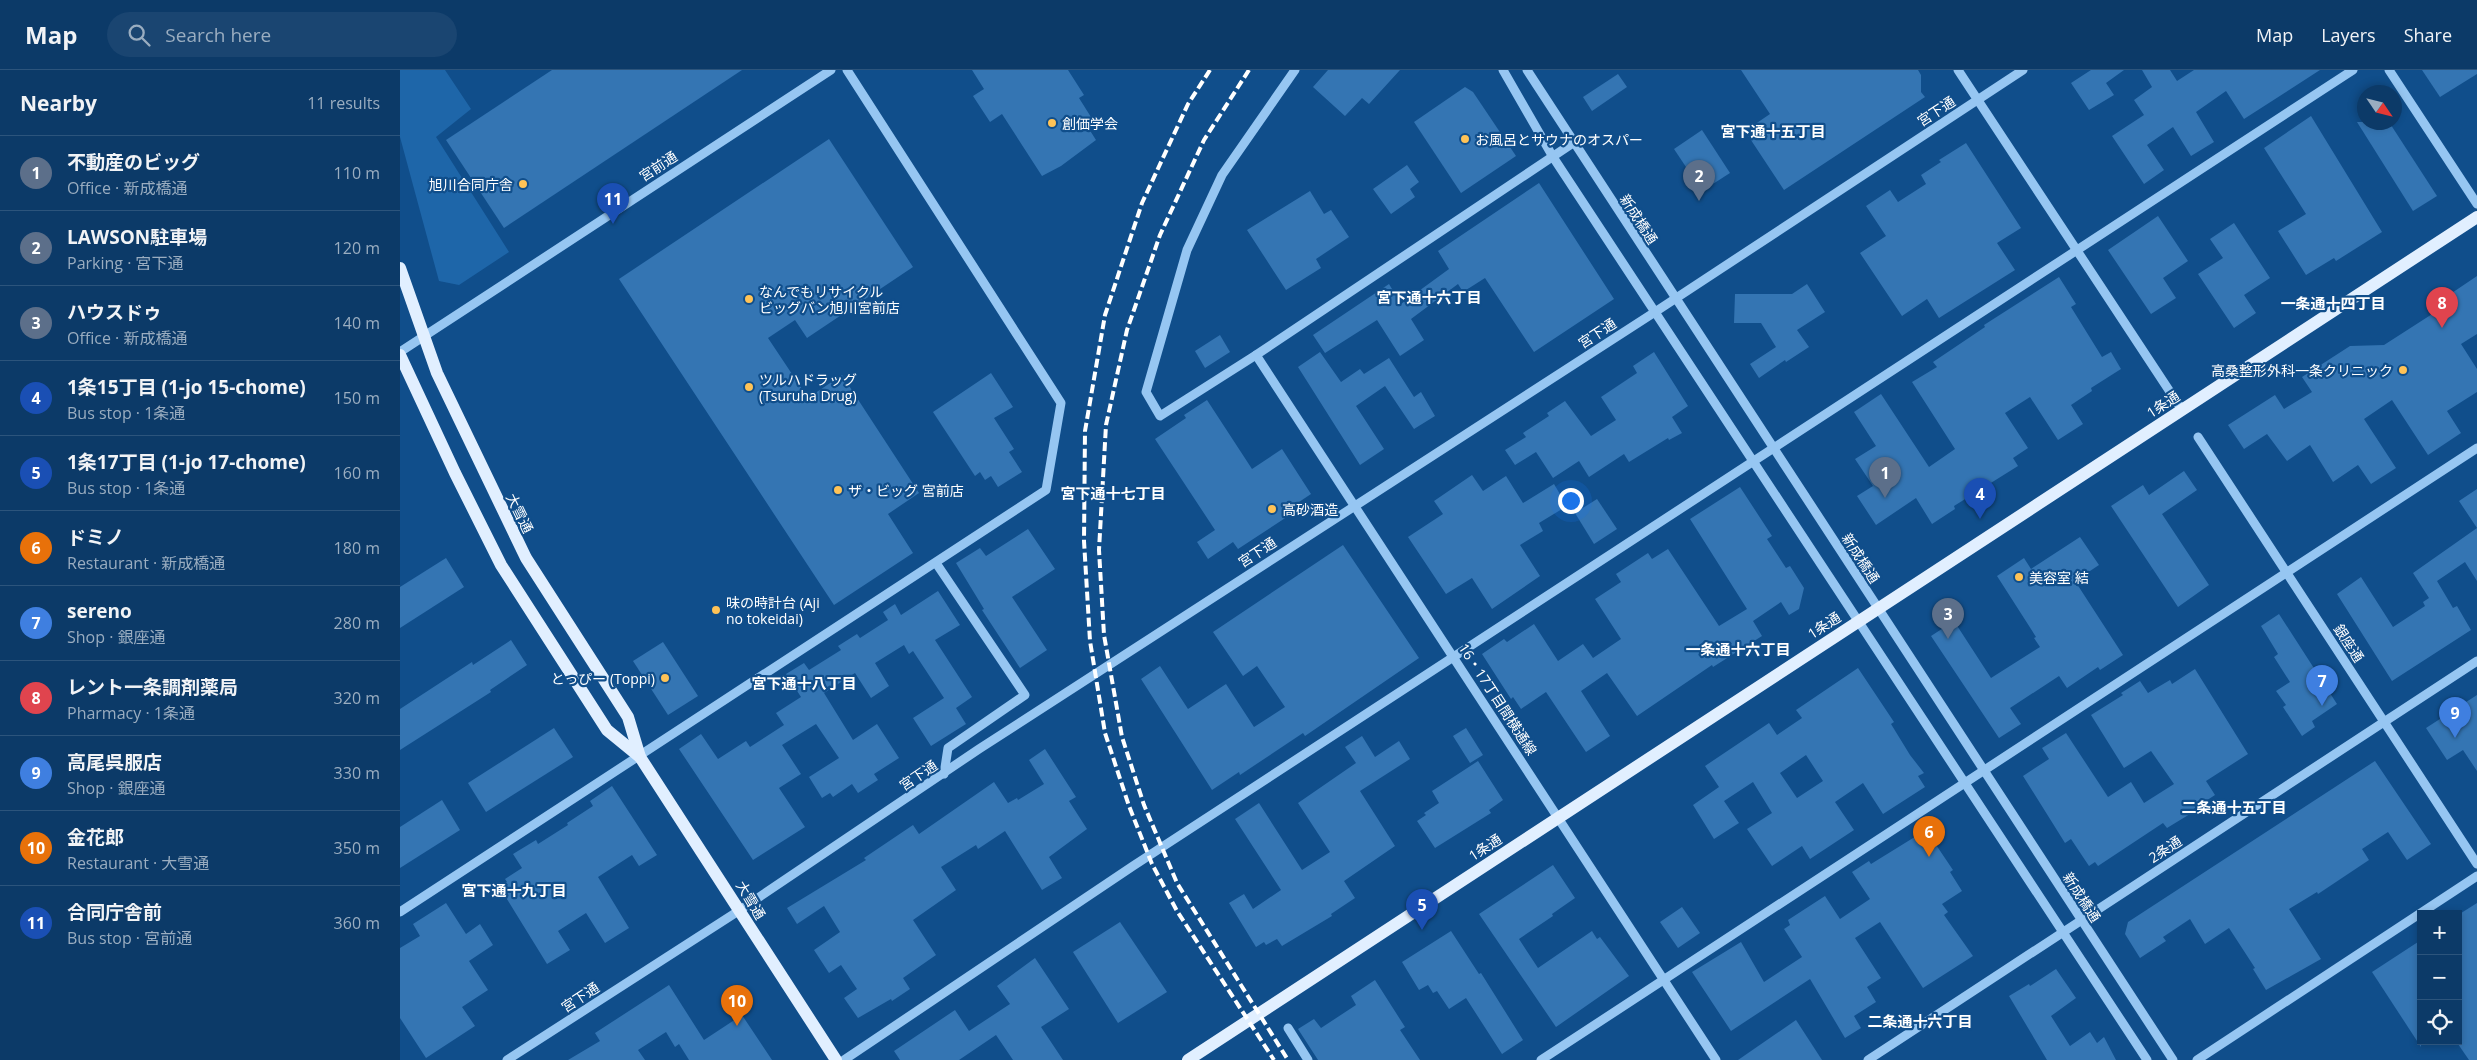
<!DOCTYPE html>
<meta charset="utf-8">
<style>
body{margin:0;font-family:"Open Sans","Noto Sans JP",sans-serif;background:#1a4571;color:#f1f3f6}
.controls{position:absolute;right:15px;bottom:15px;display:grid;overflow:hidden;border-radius:0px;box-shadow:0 2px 8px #0003}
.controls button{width:45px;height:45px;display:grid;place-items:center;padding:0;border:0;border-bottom:1px solid #2c547c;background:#0c3a68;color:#f1f3f6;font:25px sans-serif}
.compass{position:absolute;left:1957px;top:15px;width:45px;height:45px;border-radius:50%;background:#0c3a68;box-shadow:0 2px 8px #0003;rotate:125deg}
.you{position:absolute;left:1170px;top:430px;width:18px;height:18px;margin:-12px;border:4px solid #fff;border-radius:50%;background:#1a73e8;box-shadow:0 0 0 8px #1a73e833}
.badge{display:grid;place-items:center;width:32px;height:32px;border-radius:50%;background:#ea580c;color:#fff;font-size:16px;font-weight:700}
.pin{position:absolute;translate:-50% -41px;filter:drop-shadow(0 1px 2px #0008)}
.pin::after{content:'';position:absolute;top:26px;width:18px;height:15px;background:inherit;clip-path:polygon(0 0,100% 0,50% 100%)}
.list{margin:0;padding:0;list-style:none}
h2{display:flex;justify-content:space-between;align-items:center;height:65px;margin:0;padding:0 20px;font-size:21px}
h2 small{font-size:16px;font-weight:400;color:#9aadc0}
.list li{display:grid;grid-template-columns:32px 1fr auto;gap:15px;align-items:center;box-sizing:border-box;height:75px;padding:0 20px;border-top:1px solid #2c547c}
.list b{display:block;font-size:19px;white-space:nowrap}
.list p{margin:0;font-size:16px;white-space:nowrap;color:#9aadc0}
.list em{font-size:16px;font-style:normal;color:#9aadc0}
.icon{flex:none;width:28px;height:28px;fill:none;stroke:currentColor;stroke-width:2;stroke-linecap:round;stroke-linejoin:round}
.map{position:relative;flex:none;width:2077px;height:990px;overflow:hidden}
header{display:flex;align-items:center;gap:30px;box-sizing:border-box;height:70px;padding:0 25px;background:#0c3a68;border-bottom:1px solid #2c547c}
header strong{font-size:24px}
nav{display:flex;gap:28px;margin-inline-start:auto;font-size:18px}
.search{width:350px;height:45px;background:#1a4571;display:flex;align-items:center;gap:12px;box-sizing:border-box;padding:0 18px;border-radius:28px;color:#9aadc0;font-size:19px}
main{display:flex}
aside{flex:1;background:#0c3a68}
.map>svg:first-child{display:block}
</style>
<header>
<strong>Map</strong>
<div class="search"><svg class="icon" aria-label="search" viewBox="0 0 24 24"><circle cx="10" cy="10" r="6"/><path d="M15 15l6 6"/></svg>Search here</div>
<nav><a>Map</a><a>Layers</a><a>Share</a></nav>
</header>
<main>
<aside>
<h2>Nearby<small>11 results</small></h2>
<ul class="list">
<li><span class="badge" style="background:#5c6f8a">1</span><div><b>不動産のビッグ</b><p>Office · 新成橋通</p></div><em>110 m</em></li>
<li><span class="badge" style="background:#5c6f8a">2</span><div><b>LAWSON駐車場</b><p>Parking · 宮下通</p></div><em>120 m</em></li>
<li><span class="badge" style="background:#5c6f8a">3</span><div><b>ハウスドゥ</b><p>Office · 新成橋通</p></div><em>140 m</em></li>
<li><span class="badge" style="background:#1a4fb4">4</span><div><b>1条15丁目 (1-jo 15-chome)</b><p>Bus stop · 1条通</p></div><em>150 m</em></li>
<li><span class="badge" style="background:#1a4fb4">5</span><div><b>1条17丁目 (1-jo 17-chome)</b><p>Bus stop · 1条通</p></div><em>160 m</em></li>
<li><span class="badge" style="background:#e8710a">6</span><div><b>ドミノ</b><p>Restaurant · 新成橋通</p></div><em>180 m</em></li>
<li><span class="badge" style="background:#3f7fe0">7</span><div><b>sereno</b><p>Shop · 銀座通</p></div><em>280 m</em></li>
<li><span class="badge" style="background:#e0444e">8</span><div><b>レント一条調剤薬局</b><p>Pharmacy · 1条通</p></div><em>320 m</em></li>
<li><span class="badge" style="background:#3f7fe0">9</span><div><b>高尾呉服店</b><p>Shop · 銀座通</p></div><em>330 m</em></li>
<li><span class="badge" style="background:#e8710a">10</span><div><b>金花郎</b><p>Restaurant · 大雪通</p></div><em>350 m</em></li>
<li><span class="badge" style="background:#1a4fb4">11</span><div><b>合同庁舎前</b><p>Bus stop · 宮前通</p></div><em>360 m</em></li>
</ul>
</aside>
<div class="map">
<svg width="2077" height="990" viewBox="0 0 2077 990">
<rect width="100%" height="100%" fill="#104e8b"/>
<polygon fill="#1e66a9" points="0,0 45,0 71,39 36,67 109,182 59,215 39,211 0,67"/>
<g fill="#3475b3" fill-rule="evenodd">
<polygon points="152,0 342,0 104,158 46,70"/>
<polygon points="572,0 668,0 684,25 679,28 696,55 689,59 696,70 661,96 642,106 602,44 590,52 573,26 584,19"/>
<polygon points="928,0 1000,0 969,34 962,28 945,46 913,17"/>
<polygon points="1341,0 1518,0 1521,5 1521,22 1525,27 1384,120 1345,61 1370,44"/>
<polygon points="1691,0 1724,0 1706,13 1714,25 1689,40 1671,13"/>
<polygon points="1742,0 1770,0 1777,11 1794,0 1920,0 1844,49 1826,21 1796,42 1814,72 1791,86 1773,57 1747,75 1764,100 1744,114 1712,66 1744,45 1734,30 1752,17"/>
<polygon points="2022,0 2077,0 2077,4 2040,27"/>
<polygon points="1218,4 1227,17 1192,41 1183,27"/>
<polygon points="1065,17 1073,22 1116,86 1061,123 1014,52"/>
<polygon points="1911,46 1982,162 1936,191 1934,188 1906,205 1878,161 1906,144 1864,78"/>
<polygon points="1957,52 1989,52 2037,126 2013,141"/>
<polygon points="1302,60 1330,103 1302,121 1274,79"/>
<polygon points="429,69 513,197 407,268 395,250 368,268 408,328 442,305 519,423 488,444 513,483 434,535 219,209"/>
<polygon points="1566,73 1621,158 1597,173 1615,200 1539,248 1527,229 1502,246 1460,183 1486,166 1466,136 1490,120 1498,132 1526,114 1521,105 1541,92 1539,90"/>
<polygon points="1007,95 1019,112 1010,119 1015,127 991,144 973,119"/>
<polygon points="1139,113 1214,229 1134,282 1085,208 1063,222 1058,214 1011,249 1024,270 1000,286 977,250 925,283 913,265 989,214 1001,234 1049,199 1038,181"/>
<polygon points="910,121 924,144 931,140 949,167 916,189 921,198 886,220 847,160"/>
<polygon points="1758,146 1788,191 1763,208 1776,228 1751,244 1708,180"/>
<polygon points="1834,153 1870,208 1844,225 1856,243 1834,258 1798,204 1823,188 1810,169"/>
<polygon points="2077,206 2077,264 2061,274 2077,299 2077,322 2047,341 2061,363 2028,385 1992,330 1964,349 1996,398 1971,414 1958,395 1933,412 1910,375 1887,391 1867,364 1844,379 1828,355 1875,325 1884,339 1912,322 1902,307 1950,276 1984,275 2040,239 2037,233"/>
<polygon points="1659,207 1676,234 1671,237 1702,287 1711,282 1721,299 1691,318 1692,321 1671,335 1683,354 1658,370 1630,327 1605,343 1628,378 1613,388 1618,396 1554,436 1555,439 1532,454 1516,428 1476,455 1457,426 1473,416 1455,389 1476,376 1454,342 1481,324 1529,397 1555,379 1512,312 1537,297 1533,292 1585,257 1584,255"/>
<polygon points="1407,214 1425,242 1397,260 1409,277 1386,292 1385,290 1359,308 1350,294 1376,277 1361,253 1334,253 1335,224 1392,224"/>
<polygon points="820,265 830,282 805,298 795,281"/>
<polygon points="920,282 941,312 960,299 964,304 989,288 1014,327 1021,322 1035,346 1014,359 985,316 956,336 984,379 960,395 898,297"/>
<polygon points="1254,282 1288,336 1272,347 1282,363 1269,370 1268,368 1229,392 1224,384 1189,407 1179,391 1153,408 1136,382 1115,395 1105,380 1126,367 1123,363 1149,346 1147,343 1165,331 1191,366 1216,350 1201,327 1237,303 1233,296"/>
<polygon points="591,303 613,337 594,348 614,379 609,382 622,402 598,417 591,406 585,410 580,402 575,406 533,342"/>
<polygon points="807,330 852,399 882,379 911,424 896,434 899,439 838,479 833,472 808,489 797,472 815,460 755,369 786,348 784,345"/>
<polygon points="1784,401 1797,420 1762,444 1809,515 1778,537 1711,436 1743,415 1749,425"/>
<polygon points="1072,405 1083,421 1106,406 1123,433 1154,414 1167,436 1139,453 1143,461 1120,475 1140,506 1092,539 1072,508 1046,524 1008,467 1043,444 1034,431"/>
<polygon points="1340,417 1372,466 1367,469 1386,498 1390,496 1404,518 1399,539 1389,545 1381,532 1353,551 1362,566 1313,597 1312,595 1237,646 1207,603 1181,621 1210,666 1186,682 1146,622 1121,639 1113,627 1111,629 1082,584 1104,569 1107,572 1134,554 1158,591 1183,574 1193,588 1221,569 1195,529 1221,512 1216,504 1248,483 1252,489 1268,479 1319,556 1347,539 1290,449"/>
<polygon points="2077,419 2077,511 2065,492 2037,511 2053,538 2057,536 2071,560 1992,611 1937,524 1961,507 1993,557 2025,536 2023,532 2029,528 2013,503 2077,458 2059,431"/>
<polygon points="1197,429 1217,459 1194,474 1175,443"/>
<polygon points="628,459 655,499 612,527 647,580 620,598 582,540 584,539 556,493 580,478 586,486"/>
<polygon points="1680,467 1699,495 1675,511 1723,585 1700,600 1698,597 1667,618 1659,606 1610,638 1621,654 1599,668 1531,566 1554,551 1591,608 1640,577 1634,568 1636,567 1597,506 1624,488 1631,499"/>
<polygon points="943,475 1019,588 905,666 903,663 840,705 839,702 812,720 741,609 760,596 788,639 826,614 854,657 885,637 857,596 843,606 813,562"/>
<polygon points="46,488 64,517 0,558 0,517"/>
<polygon points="538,521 560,555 535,570 572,627 556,638 566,654 531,676 513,648 544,628 513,581 509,584 504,575 475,593 489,616 471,628 455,603 424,623 453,670 477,654 499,688 474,704 478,710 458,723 452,714 433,727 430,723 422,728 409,707 439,688 416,654 382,675 401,704 379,718 405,757 353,790 279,679 301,664 318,689 346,671 350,677 384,655 376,643 401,627 386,604 404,593 409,600 441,580 438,576 457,564 460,568 488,550 483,542 495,534 501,545"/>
<polygon points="1879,544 1937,634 1912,651 1915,657 1902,666 1883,637 1886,635 1876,621 1890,612 1874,587 1878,584 1861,556"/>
<polygon points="111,570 127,595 90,620 91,622 0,680 0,639 72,592 73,595"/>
<polygon points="263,572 298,626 268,645 233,591"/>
<path d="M1458 598 1494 652 1491 654 1510 685 1524 703 1518 706 1525 717 1483 744 1463 713 1435 732 1454 760 1410 789 1402 776 1372 796 1347 759 1372 743 1353 712 1324 731 1339 753 1314 769 1293 735 1319 717 1305 696 1369 653 1377 665 1402 648 1396 640ZM1406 685 1423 711 1397 728 1380 703Z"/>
<polygon points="1795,599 1848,684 1806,711 1815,725 1789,742 1790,744 1767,758 1763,753 1698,796 1695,792 1689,796 1671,769 1665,773 1623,706 1649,689 1642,678 1666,663 1708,727 1731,712 1744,733 1774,714 1751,681 1724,698 1691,645 1723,625 1721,623 1740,611 1748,623 1770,610 1772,614"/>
<polygon points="2077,625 2077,701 2063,680 2047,690 2026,658"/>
<polygon points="154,658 173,687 86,742 68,713"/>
<polygon points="1066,658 1083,685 1070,693 1053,666"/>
<polygon points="962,666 975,687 999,671 1010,689 960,721 995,776 944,811 955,828 931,844 932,846 882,876 877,869 866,875 864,872 856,877 829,833 844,824 853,839 881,820 835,749 859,733 902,800 930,782 898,733 956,693 945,677"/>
<polygon points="645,679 676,727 669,731 687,759 649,787 662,808 642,820 605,761 578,779 576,775 541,797 556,820 513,850 536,885 503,908 510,919 492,931 491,929 458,948 444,928 457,919 441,895 429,903 414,880 440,862 424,836 397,854 387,838 466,790 464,788 513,755 519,764 594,712 608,733 617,728 618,730 644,714 629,690"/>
<polygon points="1078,691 1103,730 1089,740 1091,743 1035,778 1017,751 1026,745 1024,743 1039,733 1032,721"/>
<polygon points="1975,691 2031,774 2007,790 1988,762 1962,779 1969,790 1918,824 1917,822 1889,839 1921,889 1866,920 1853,899 1855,898 1829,858 1805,874 1790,849 1763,867 1766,871 1740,888 1725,864 1728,852"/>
<polygon points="212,716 257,785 239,796 232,785 198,807 229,858 205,873 186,843 158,861 170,880 147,894 99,816 107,812 105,809 122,798 113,784 136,770 138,774 168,755 167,753 193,736 190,731"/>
<polygon points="42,730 60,760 0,798 0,757"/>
<polygon points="1526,760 1553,800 1550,802 1562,821 1542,834 1548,842 1544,845 1573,886 1523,918 1480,852 1455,868 1481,908 1467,917 1476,932 1454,946 1461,958 1445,968 1410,909 1331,961 1292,902 1341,872 1364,912 1402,887 1384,859 1390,855 1388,850 1425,826 1440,849 1470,829 1452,802 1469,791 1471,794"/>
<polygon points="1153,795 1175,828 1152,844 1153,846 1119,869 1138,898 1192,861 1197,869 1200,867 1229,906 1156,957 1079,844"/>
<polygon points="46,833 66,864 80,854 93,875 69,891 88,920 62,937 75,956 26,988 0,948 0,878 20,866 13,854"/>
<polygon points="2077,833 2077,990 2069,990 2058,974 2058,845"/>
<polygon points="1282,837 1300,863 1278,878 1260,852"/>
<polygon points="720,852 767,922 718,953 673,882"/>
<polygon points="1051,861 1079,904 1081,903 1123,970 1102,984 1066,928 1049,939 1037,921 1033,923 1028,915 1019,920 1002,892"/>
<polygon points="2021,870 2021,977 1972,902"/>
<polygon points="635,888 669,939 641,957 663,990 613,990 596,965 559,990 500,990 494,981 555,940 569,961 610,934 597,916"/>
<polygon points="1656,899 1676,928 1651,946 1670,976 1690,962 1697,973 1704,967 1716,990 1647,990 1609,926 1629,914 1630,916"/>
<polygon points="975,910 1005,957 1000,960 1020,990 918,990 898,959 914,949 921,958 956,935 951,926"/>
<polygon points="269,915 304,970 342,945 372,990 289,990 279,974 275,977 266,962 238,980 245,990 168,990 200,971 195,963"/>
<polygon points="1396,950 1422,990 1338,990"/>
</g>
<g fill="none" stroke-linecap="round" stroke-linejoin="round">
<g stroke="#96c6f2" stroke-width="9">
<polyline points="895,0 822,105 787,180 746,322 760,346 856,285 1173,73"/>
<polyline points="1103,0 1153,87 1747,990"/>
<polyline points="1127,0 1773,990"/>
<polyline points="1558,0 1782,340"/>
<polyline points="1989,0 2077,134"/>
<polyline points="0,282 431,0"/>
<polyline points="856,285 1316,990"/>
<polyline points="1798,367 2077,794"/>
<polyline points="536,493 625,625 548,678 544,704"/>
<polyline points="0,842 646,420 661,333 447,0"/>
<polyline points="888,958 908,990"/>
<polyline points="107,990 340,840 579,679 1255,242 1623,0"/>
<polyline points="444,990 733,796 1953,0"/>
<polyline points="1141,990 2077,378"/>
<polyline points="1468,990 2077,591"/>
<polyline points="1797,990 2077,806"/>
</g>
<g stroke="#e1efff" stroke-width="12">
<polyline points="0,198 37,303 126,488 228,647 240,687 436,990"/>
<polyline points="0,285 55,403 101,495 207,660 240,687"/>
<polyline points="788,990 2077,147"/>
</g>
<g stroke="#fff" stroke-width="4" stroke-dasharray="9 4" stroke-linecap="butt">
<polyline points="810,0 788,34 742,133 705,245 685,361 684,471 690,571 705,663 729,736 752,794 777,841 874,990"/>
<polyline points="849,0 804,70 760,165 727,260 706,355 699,480 704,565 722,667 744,735 777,813 888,990"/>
</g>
</g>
<g fill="#ffc357" stroke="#104e8b" stroke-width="2">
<circle cx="652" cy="53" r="5"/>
<circle cx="1065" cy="69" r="5"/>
<circle cx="123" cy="114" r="5"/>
<circle cx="349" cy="229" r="5"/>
<circle cx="2003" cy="300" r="5"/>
<circle cx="349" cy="317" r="5"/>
<circle cx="438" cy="420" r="5"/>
<circle cx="872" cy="439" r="5"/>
<circle cx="1619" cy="507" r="5"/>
<circle cx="316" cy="540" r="5"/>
<circle cx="265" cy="608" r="5"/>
</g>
<g text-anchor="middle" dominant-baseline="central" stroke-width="4.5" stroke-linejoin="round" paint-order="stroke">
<g font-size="14" fill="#fff" stroke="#104e8b">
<text transform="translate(1536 41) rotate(-33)">宮下通</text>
<text transform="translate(258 96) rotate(-33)">宮前通</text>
<text transform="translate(1239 149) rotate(57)">新成橋通</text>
<text transform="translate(1197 263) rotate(-33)">宮下通</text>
<text transform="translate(1763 334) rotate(-33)">1条通</text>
<text transform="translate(120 443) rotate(64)">大雪通</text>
<text transform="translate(857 482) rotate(-33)">宮下通</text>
<text transform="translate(1461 488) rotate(57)">新成橋通</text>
<text transform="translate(1424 555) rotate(-33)">1条通</text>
<text transform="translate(1949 573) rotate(57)">銀座通</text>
<text transform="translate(1098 629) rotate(57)">16・17丁目間横通線</text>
<text transform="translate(518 705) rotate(-34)">宮下通</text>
<text transform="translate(1085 777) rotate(-33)">1条通</text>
<text transform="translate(1765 779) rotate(-33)">2条通</text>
<text transform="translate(1682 827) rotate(57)">新成橋通</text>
<text transform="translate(351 830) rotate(59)">大雪通</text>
<text transform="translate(180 927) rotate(-33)">宮下通</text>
</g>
<g font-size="14" fill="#fff" stroke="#104e8b" text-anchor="start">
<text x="662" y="53">創価学会</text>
<text x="1075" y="69">お風呂とサウナのオスパー</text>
<text x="113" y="114" text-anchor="end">旭川合同庁舎</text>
<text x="359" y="221">なんでもリサイクル<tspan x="359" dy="16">ビッグバン旭川宮前店</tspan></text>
<text x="1993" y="300" text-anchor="end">高桑整形外科一条クリニック</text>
<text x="359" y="309">ツルハドラッグ<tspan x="359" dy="16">(Tsuruha Drug)</tspan></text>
<text x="448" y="420">ザ・ビッグ 宮前店</text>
<text x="882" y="439">高砂酒造</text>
<text x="1629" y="507">美容室 結</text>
<text x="326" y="532">味の時計台 (Aji<tspan x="326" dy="16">no tokeidai)</tspan></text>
<text x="255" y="608" text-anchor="end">とっぴー (Toppi)</text>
</g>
<g font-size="15" font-weight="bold" fill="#fff" stroke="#104e8b">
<text x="1373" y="61">宮下通十五丁目</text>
<text x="1029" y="227">宮下通十六丁目</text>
<text x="1933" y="233">一条通十四丁目</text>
<text x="713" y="423">宮下通十七丁目</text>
<text x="1338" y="579">一条通十六丁目</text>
<text x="404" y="613">宮下通十八丁目</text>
<text x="1834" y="737">二条通十五丁目</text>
<text x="114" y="820">宮下通十九丁目</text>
<text x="1520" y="951">二条通十六丁目</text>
</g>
</g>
</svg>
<div class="controls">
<button>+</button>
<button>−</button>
<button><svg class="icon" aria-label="locate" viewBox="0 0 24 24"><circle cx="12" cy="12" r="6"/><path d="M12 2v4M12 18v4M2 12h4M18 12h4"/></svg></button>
</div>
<svg class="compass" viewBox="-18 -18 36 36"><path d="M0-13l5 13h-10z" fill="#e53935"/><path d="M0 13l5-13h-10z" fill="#9aadc0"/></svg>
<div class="you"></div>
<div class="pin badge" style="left:1485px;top:428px;background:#5c6f8a">1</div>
<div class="pin badge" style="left:1299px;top:131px;background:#5c6f8a">2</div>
<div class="pin badge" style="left:1548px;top:569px;background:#5c6f8a">3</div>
<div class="pin badge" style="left:1580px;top:449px;background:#1a4fb4">4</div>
<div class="pin badge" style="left:1022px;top:860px;background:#1a4fb4">5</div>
<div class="pin badge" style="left:1529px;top:787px;background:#e8710a">6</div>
<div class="pin badge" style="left:1922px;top:636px;background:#3f7fe0">7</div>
<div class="pin badge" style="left:2042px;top:258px;background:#e0444e">8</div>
<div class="pin badge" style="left:2055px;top:668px;background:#3f7fe0">9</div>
<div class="pin badge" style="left:337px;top:956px;background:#e8710a">10</div>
<div class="pin badge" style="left:213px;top:154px;background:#1a4fb4">11</div>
</div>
</main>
